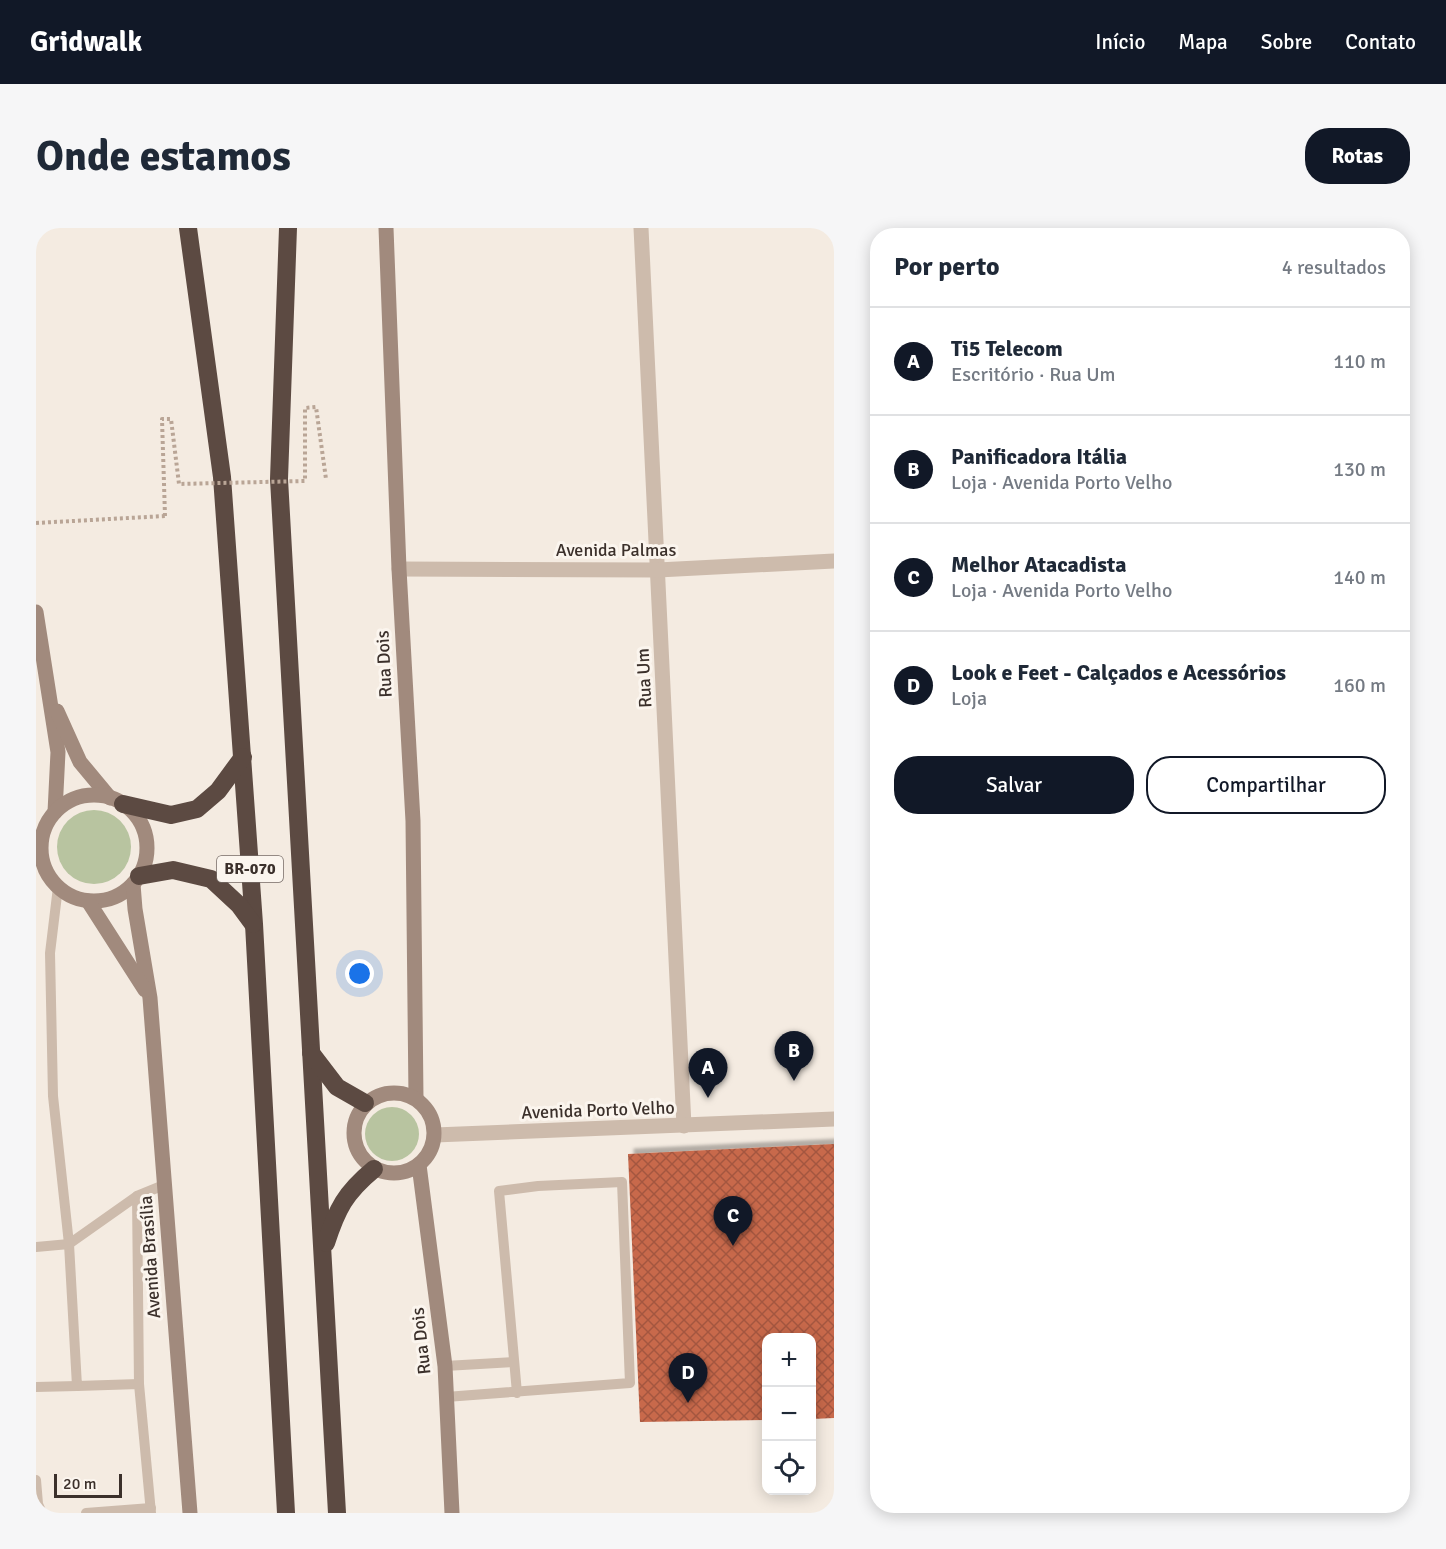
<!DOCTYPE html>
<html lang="pt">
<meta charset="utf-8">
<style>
body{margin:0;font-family:Signika,sans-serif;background:#f6f6f7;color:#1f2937}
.controls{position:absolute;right:18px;bottom:18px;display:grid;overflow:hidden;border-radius:12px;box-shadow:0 3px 15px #0003}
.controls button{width:54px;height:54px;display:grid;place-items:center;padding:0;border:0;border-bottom:2px solid #e0e1e3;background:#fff;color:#1f2937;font:30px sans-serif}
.scale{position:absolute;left:18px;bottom:15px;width:68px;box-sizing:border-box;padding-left:6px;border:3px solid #3b302b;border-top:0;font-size:16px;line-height:21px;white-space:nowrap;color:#3b302b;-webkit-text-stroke:4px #fbf5ee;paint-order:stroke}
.you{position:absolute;left:324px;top:746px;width:21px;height:21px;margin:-15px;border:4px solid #fff;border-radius:50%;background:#1a73e8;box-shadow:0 0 0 9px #1a73e833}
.badge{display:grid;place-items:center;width:39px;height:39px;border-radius:50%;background:#111827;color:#fff;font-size:20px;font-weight:700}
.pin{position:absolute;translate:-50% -50px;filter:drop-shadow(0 2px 3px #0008)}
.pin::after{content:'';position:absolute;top:32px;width:21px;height:18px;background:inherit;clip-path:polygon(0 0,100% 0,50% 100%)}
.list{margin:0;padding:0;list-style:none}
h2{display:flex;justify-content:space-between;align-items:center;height:78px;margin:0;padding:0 24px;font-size:26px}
h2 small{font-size:20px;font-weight:400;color:#747a83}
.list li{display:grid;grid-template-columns:39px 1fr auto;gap:18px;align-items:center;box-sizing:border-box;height:108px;padding:0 24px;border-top:2px solid #e0e1e3}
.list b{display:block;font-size:22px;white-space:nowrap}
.list p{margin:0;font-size:20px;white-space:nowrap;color:#747a83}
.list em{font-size:20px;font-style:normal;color:#747a83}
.actions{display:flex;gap:12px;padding:18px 24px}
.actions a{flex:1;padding:14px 0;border:2px solid #111827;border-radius:24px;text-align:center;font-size:21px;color:#111827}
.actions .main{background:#111827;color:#fff}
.icon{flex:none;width:33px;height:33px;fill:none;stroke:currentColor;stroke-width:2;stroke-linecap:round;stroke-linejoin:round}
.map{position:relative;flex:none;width:798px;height:1285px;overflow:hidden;border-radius:24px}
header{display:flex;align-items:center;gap:36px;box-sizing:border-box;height:84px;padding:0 30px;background:#111827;color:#fff}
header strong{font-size:28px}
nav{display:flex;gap:33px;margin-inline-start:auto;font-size:21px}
.intro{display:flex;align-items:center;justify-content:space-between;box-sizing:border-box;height:144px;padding:0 36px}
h1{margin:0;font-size:42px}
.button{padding:15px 27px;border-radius:24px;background:#111827;color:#fff;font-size:21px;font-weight:700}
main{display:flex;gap:36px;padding:0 36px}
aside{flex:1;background:#fff;border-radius:24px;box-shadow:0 3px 15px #0003}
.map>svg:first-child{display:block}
</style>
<header>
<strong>Gridwalk</strong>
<nav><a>Início</a><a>Mapa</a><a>Sobre</a><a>Contato</a></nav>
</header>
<div class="intro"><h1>Onde estamos</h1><a class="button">Rotas</a></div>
<main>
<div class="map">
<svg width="798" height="1285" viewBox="0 0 798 1285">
<defs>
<pattern id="building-cross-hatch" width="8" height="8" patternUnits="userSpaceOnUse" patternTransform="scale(1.5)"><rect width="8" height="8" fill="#c8694b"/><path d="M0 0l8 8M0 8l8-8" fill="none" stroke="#a4573f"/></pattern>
<filter id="shadow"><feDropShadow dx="5.5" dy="-5.5" stdDeviation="1.5" flood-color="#0004"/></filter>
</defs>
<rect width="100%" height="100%" fill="#f4ebe1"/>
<g fill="#b8c4a0">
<circle cx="58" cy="619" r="37"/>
<circle cx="356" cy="906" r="27"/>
</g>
<polygon fill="url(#building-cross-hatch)" filter="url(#shadow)" points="798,916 798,1190 776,1191 776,1110 730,1110 730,1192 604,1194 592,926"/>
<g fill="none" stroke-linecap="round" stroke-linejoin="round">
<polyline stroke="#b9a596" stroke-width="4" stroke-dasharray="3 3" stroke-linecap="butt" points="0,295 129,288"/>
<g stroke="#cdbbac" stroke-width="10">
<polyline points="22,659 14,725 17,868 33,1016 41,1158 103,1156 115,1285"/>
<polyline points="101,968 103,1156"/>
<polyline points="0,1019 33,1016 101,968 128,957"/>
<polyline points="409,1138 477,1134"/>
<polyline points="0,1159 41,1158"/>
<polyline points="410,1169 594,1155 586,954 502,958 463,963 481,1165"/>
<polyline points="0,1252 2,1276 6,1285"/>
<polyline points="50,1285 115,1280"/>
</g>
<g stroke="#cdbbac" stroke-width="15">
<polyline points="605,0 648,898"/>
<polyline points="363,341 622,342 798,333"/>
<polyline points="399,907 798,891"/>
</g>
<g stroke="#a18a7d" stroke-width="15">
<polyline points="350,0 363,341 377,593 380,870"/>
<polyline points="0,384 22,524 19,584"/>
<polyline points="21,483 44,534 74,570"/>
<circle cx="58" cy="620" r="53"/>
<polyline points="97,656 99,681 114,770 154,1285"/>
<polyline points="52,673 109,762"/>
<circle cx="358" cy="905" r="40"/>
<polyline points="383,937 409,1138 416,1285"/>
</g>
<g stroke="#5c4a42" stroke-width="18">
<polyline points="152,0 186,249 218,696 250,1285"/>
<polyline points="252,0 243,251 301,1285"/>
<polyline points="87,576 135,587 161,581 182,563 207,529"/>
<polyline points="103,648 137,642 175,651 203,677 217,696"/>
<polyline points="275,825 301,859 329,875"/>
<path d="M290 1015C301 981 309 965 338 941"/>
</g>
<polyline stroke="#b9a596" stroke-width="4" stroke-dasharray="3 3" stroke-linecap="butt" points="129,288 126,191 135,191 143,256 269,253 269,180 280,179 290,251"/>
</g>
<g text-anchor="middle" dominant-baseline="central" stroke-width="6" stroke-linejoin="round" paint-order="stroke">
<rect fill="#fbf5ee" stroke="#756b66" stroke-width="1.5" x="181" y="628" width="66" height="26" rx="4.5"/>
<g font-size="16" font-weight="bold" fill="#3b302b">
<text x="214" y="641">BR-070</text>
</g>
<g font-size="18" fill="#3b302b" stroke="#fbf5ee">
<text x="580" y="322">Avenida Palmas</text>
<text transform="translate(348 436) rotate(-93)">Rua Dois</text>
<text transform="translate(608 450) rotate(-93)">Rua Um</text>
<text transform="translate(562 882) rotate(-2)">Avenida Porto Velho</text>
<text transform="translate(114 1029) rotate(-94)">Avenida Brasília</text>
<text transform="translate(385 1113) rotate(-96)">Rua Dois</text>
</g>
</g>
</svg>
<div class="controls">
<button>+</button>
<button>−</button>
<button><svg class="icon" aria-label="locate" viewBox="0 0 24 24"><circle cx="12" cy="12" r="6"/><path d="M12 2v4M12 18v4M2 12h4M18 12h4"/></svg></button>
</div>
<div class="scale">20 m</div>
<div class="you"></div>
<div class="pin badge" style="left:672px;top:870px">A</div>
<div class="pin badge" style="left:758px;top:853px">B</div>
<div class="pin badge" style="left:697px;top:1018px">C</div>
<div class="pin badge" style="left:652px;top:1175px">D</div>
</div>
<aside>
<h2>Por perto<small>4 resultados</small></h2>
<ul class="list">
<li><span class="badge">A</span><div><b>Ti5 Telecom</b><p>Escritório · Rua Um</p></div><em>110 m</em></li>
<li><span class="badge">B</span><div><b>Panificadora Itália</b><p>Loja · Avenida Porto Velho</p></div><em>130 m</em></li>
<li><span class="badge">C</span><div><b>Melhor Atacadista</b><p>Loja · Avenida Porto Velho</p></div><em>140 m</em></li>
<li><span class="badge">D</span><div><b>Look e Feet - Calçados e Acessórios</b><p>Loja</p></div><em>160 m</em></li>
</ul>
<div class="actions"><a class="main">Salvar</a><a>Compartilhar</a></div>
</aside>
</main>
